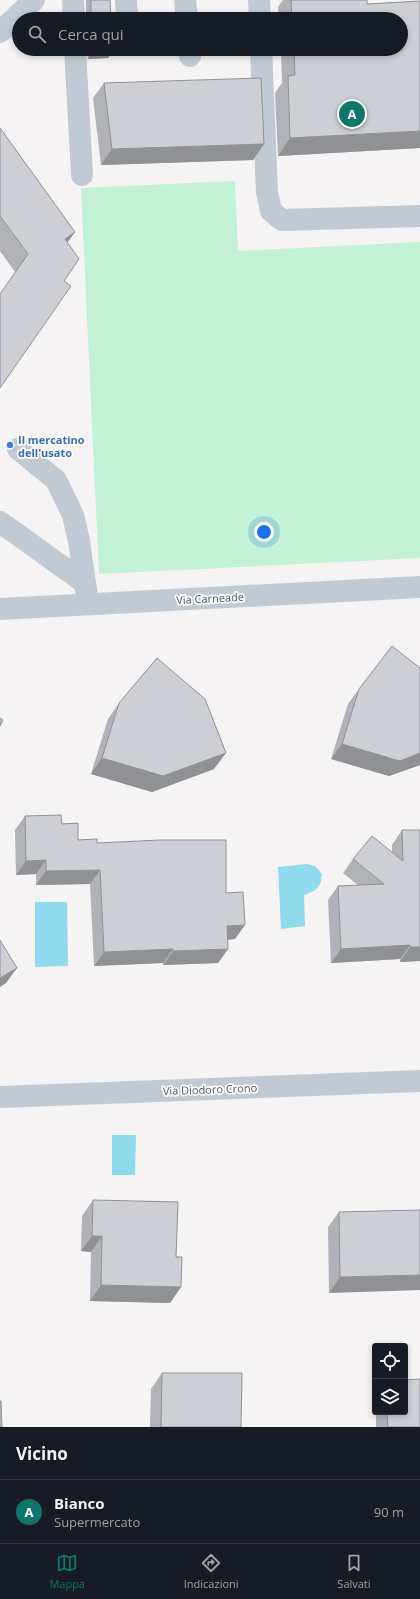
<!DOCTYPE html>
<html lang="it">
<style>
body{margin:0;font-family:"Open Sans",sans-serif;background:#242831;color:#f1f3f6}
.controls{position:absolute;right:12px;bottom:12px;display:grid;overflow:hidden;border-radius:4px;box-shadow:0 2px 6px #0003}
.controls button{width:36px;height:36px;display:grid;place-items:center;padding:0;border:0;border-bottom:1px solid #363941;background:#171b24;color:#f1f3f6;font:20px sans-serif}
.you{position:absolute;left:264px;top:532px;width:14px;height:14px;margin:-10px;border:3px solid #fff;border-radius:50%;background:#1a73e8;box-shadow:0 0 0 6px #1a73e833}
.badge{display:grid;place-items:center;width:26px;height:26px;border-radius:50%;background:#0f766e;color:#fff;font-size:13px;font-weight:700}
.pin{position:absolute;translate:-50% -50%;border:2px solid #fff;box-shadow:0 1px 4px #0006}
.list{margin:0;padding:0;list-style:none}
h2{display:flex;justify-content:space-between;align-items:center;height:52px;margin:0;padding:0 16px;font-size:17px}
h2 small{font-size:13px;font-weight:400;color:#9ea1a6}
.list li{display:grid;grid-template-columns:26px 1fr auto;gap:12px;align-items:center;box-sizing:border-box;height:64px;padding:0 16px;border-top:1px solid #363941}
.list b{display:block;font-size:15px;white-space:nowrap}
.list p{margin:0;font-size:13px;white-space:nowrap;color:#9ea1a6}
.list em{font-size:13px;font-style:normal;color:#9ea1a6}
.icon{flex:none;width:22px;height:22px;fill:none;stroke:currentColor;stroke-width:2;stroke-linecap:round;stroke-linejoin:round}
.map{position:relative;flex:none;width:420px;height:1427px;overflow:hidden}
.search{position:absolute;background:#171b24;box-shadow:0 2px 6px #0003;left:12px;right:12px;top:12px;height:44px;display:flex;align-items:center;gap:10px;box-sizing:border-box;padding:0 14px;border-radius:22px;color:#9ea1a6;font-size:15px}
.sheet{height:116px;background:#171b24}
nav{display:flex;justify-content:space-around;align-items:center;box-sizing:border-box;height:56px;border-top:1px solid #363941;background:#171b24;font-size:11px;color:#9ea1a6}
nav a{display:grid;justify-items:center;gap:2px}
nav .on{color:#0f766e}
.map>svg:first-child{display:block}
</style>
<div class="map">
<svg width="420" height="1427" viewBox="0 0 420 1427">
<rect width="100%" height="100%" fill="#f5f3f3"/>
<polygon fill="#c3f1d5" points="235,181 238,251 420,242 420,558 99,574 81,188"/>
<g fill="#90daee">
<path d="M307 864 315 866 322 874C321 888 316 891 304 895L305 926 281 929 278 867Z"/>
<polygon points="35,902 67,902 68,966 35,967"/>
<polygon points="112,1135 136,1135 135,1175 112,1175"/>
</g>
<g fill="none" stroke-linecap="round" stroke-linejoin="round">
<g stroke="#c1cad2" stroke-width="22">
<polyline points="73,0 74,19"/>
<polyline points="126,0 127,19"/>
<polyline points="185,0 187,19"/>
<polyline points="259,0 260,19"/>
<polyline points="0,32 34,0"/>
<polyline points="75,49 82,175"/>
<polyline points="190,49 190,56"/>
<polyline points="261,49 267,192 271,211 282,220 420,216"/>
<polyline points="18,449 56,480 73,515 79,541 88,604"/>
<polyline points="0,522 85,583"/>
<polyline points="0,609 420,587"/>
<polyline points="0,1097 420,1081"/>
</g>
</g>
<g fill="#b0b2b7">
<polygon points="86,0 110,0 111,19 86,19"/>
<polygon points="283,0 367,0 367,4 420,1 420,148 278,156 275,93 282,83 281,49 401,49 401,19 279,19 278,7"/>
<polygon points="87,49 112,49 112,52 108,58 88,59"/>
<polygon points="104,83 264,144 253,160 101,165 93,98"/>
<polygon points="0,128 75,232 67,242 15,272 0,251"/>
<polygon points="420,668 420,765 389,776 331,759 348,704 359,689"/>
<polygon points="119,703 214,769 152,792 91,774 108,719"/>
<polygon points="25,816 62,824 78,840 97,843 226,893 235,939 227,940 228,949 218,963 163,965 163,963 94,966 90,884 36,885 36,874 16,875 15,830"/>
<polygon points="402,830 420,830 420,961 400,962 400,959 331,963 328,900 338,886 358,885 343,873 353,859 392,852 392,845"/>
<polygon points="93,1200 176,1257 181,1287 170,1303 90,1301 91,1252 81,1251 82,1216"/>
<polygon points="420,1210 329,1293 328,1227 339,1212"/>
<polygon points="162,1373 241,1427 150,1427 151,1389"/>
<polygon points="376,1412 405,1412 420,1427 376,1427"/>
</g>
<g fill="#909195">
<polygon points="93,52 112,52 108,58 88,59"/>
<polygon points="420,131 420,148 278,156 290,138"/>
<polygon points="264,144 253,160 101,165 112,149"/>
<polygon points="75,232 62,250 65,239"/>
<polygon points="342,744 420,753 420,765 389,776 331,759"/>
<polygon points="226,753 214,769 152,792 91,774 102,758"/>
<polygon points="46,860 36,874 16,875 26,861"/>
<polygon points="100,870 90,884 36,885 46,871"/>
<polygon points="245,925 235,939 217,940 227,926"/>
<polygon points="410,945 400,959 331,963 341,949"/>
<polygon points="410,947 420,947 420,961 400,962"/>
<polygon points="173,949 163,963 94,966 104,952"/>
<polygon points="228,949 218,963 163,965 173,951"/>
<polygon points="17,968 6,983 0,987 0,978"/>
<polygon points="92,1236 102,1236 91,1252 81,1251"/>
<polygon points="420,1275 420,1290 329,1293 340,1277"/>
<polygon points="101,1285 181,1287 170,1303 90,1301"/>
</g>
<g fill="#cdcfd5" stroke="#909195">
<polygon points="91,0 110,0 111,19 88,19 91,11"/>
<polygon points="291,0 367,0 367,4 420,1 420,131 290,138 288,76 295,75 294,49 401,49 401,19 292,19"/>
<rect x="93" y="49" width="19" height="3"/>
<polygon points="261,78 264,144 112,149 104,83"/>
<polygon points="0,128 75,232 65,239 79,259 64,281 71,286 0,388 0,294 28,254 0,216"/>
<polygon points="392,646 420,668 420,753 400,761 342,744 359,689"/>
<polygon points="157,658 205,699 226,753 163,776 102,758 119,703"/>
<polygon points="0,718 3,720 0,726"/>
<polygon points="61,815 62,824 78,823 78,840 97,839 97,843 160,840 226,840 226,893 243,892 245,925 227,926 228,949 173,951 173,949 104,952 100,870 46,871 46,860 26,861 25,816"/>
<polygon points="402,830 420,830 420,947 410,947 410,945 341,949 338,886 384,884 353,859 372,836 403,861"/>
<polygon points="0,940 17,968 0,978"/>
<polygon points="93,1200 178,1202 176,1257 182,1257 181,1287 101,1285 102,1236 92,1236"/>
<polygon points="420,1210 420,1275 340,1277 339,1212"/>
<polygon points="162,1373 242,1373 241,1427 161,1427"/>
<polygon points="420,1379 420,1427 388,1427 387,1412 405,1412 405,1380"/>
<polygon points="0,1401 1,1401 2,1427 0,1427"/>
</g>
<circle fill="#3f7fe0" stroke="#fff" stroke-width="1.5" cx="10" cy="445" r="4"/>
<g text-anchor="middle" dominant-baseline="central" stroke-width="3.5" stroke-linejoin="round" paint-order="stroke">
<g font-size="11" font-weight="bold" fill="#366cbe" stroke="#fff" text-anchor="start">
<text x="18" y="439">Il mercatino<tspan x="18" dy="13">dell'usato</tspan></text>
</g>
<g font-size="11" fill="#4a5661" stroke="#fff">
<text transform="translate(210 598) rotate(-3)">Via Carneade</text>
<text transform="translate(210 1089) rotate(-2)">Via Diodoro Crono</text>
</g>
</g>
</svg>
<div class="controls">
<button><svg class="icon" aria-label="locate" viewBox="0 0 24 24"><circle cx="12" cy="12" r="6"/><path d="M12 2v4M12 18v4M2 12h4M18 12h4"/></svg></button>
<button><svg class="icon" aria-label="layers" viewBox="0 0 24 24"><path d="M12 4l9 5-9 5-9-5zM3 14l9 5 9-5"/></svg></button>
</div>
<div class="you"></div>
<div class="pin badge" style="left:352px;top:114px">A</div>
<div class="search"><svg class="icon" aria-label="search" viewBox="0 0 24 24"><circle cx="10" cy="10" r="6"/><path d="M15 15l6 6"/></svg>Cerca qui</div>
</div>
<section class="sheet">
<h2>Vicino<small></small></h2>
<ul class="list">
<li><span class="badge">A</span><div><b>Bianco</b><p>Supermercato</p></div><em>90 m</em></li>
</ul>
</section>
<nav>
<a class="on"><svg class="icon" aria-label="map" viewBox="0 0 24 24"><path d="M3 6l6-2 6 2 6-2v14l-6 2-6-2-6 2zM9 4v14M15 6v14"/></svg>Mappa</a>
<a><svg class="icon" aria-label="directions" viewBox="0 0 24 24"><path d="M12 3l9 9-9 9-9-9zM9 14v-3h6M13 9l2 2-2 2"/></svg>Indicazioni</a>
<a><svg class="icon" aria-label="saved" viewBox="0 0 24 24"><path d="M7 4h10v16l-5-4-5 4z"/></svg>Salvati</a>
</nav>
